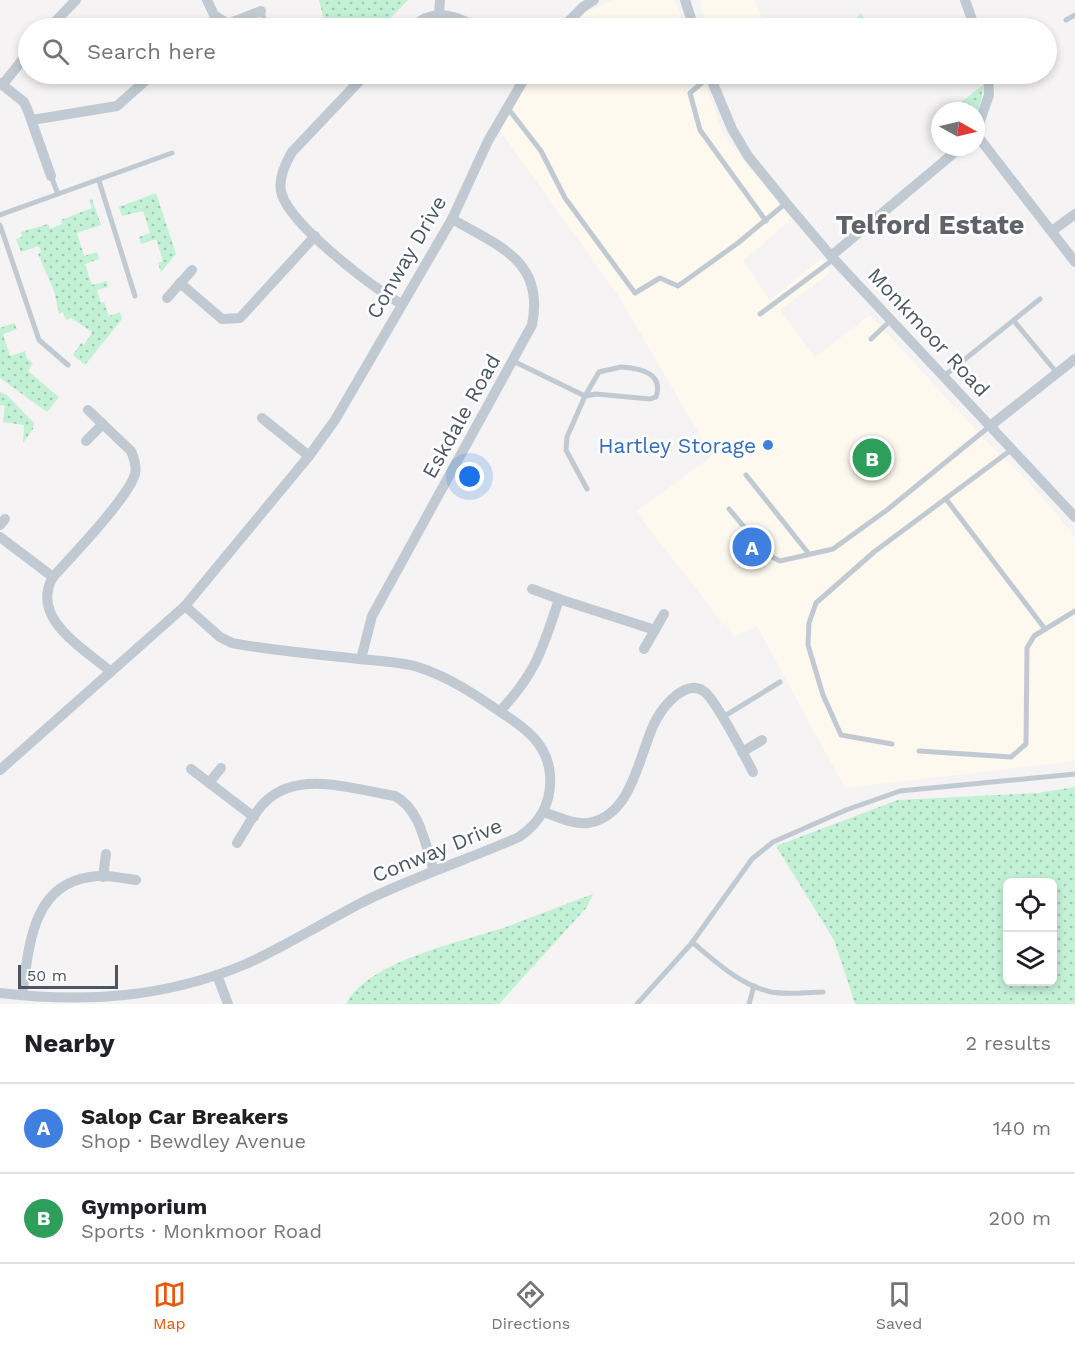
<!DOCTYPE html>
<meta charset="utf-8">
<style>
body{margin:0;font-family:"Work Sans",sans-serif;background:#f2f2f2;color:#202124}
.controls{position:absolute;right:18px;bottom:18px;display:grid;overflow:hidden;border-radius:9px;box-shadow:0 3px 9px #0003}
.controls button{width:54px;height:54px;display:grid;place-items:center;padding:0;border:0;border-bottom:2px solid #e0e0e0;background:#fff;color:#202124;font:30px sans-serif}
.compass{position:absolute;left:931px;top:102px;width:54px;height:54px;border-radius:50%;background:#fff;box-shadow:0 3px 9px #0003;rotate:98deg}
.scale{position:absolute;left:18px;bottom:15px;width:100px;box-sizing:border-box;padding-left:6px;border:3px solid #4a5661;border-top:0;font-size:16px;line-height:21px;white-space:nowrap;color:#4a5661;-webkit-text-stroke:4px #fff;paint-order:stroke}
.you{position:absolute;left:470px;top:477px;width:21px;height:21px;margin:-15px;border:4px solid #fff;border-radius:50%;background:#1a73e8;box-shadow:0 0 0 9px #1a73e833}
.badge{display:grid;place-items:center;width:39px;height:39px;border-radius:50%;background:#ea580c;color:#fff;font-size:20px;font-weight:700}
.pin{position:absolute;translate:-50% -50%;border:3px solid #fff;box-shadow:0 2px 6px #0006}
.list{margin:0;padding:0;list-style:none}
h2{display:flex;justify-content:space-between;align-items:center;height:78px;margin:0;padding:0 24px;font-size:26px}
h2 small{font-size:20px;font-weight:400;color:#757577}
.list li{display:grid;grid-template-columns:39px 1fr auto;gap:18px;align-items:center;box-sizing:border-box;height:90px;padding:0 24px;border-top:2px solid #e0e0e0}
.list b{display:block;font-size:22px;white-space:nowrap}
.list p{margin:0;font-size:20px;white-space:nowrap;color:#757577}
.list em{font-size:20px;font-style:normal;color:#757577}
.icon{flex:none;width:33px;height:33px;fill:none;stroke:currentColor;stroke-width:2;stroke-linecap:round;stroke-linejoin:round}
.map{position:relative;flex:none;width:1075px;height:1004px;overflow:hidden}
.search{position:absolute;background:#fff;box-shadow:0 3px 9px #0003;left:18px;right:18px;top:18px;height:66px;display:flex;align-items:center;gap:15px;box-sizing:border-box;padding:0 21px;border-radius:33px;color:#757577;font-size:22px}
.sheet{height:258px;background:#fff}
nav{display:flex;justify-content:space-around;align-items:center;box-sizing:border-box;height:84px;border-top:2px solid #e0e0e0;background:#fff;font-size:16px;color:#757577}
nav a{display:grid;justify-items:center;gap:3px}
nav .on{color:#ea580c}
.map>svg:first-child{display:block}
</style>
<div class="map">
<svg width="1075" height="1004" viewBox="0 0 1075 1004">
<defs>
<pattern id="green-dots" width="8" height="8" patternUnits="userSpaceOnUse" patternTransform="scale(1.5)"><rect width="8" height="8" fill="#c3f1d5"/><path d="M2 2h.1M6 6h.1" fill="none" stroke="#a0c6b0" stroke-width="1.8" stroke-linecap="round"/></pattern>
</defs>
<rect width="100%" height="100%" fill="#f5f3f3"/>
<g fill="#fdf9ef">
<polygon points="614,0 675,0 685,28 571,28 582,14"/>
<polygon points="700,0 754,0 765,23 754,28 707,28"/>
<polygon points="536,74 702,74 724,136 791,219 743,261 770,300 822,258 830,273 780,310 815,357 870,315 988,443 1026,479 1070,530 1075,539 1075,761 845,788 757,626 734,637 636,512 712,456 618,295 496,125"/>
</g>
<g fill="url(#green-dots)" fill-rule="evenodd">
<polygon points="319,0 408,0 381,28 326,28"/>
<polygon points="861,13 869,28 847,28"/>
<polygon points="983,85 981,101 976,115 976,111 950,111"/>
<polygon points="156,193 176,254 161,272 158,263 163,261 156,239 141,244 139,237 150,233 143,211 122,216 119,207"/>
<polygon points="92,199 101,225 77,233 84,256 97,252 99,259 85,264 92,285 107,281 108,287 97,290 101,303 104,302 109,316 120,312 122,319 85,365 73,355 81,343 84,345 92,332 71,318 66,320 63,312 59,314 54,291 38,254 41,252 39,246 21,252 16,239 22,237 21,232 48,224 50,229 62,224 61,220 92,208 89,200"/>
<polygon points="14,323 17,329 3,334 10,356 25,351 27,359 33,363 28,371 59,397 47,412 0,378 0,328"/>
<polygon points="0,392 7,395 34,423 33,429 23,443 24,425 3,422 5,406 0,405"/>
<path d="M1075 787V1004H855L834 940 776 846 898 800 1038 793ZM1008 882H1052V982H1008Z"/>
<path d="M593 894 587 907 499 1004H346C368 961 461 942 506 927 535 916 564 905 593 894Z"/>
</g>
<g fill="none" stroke-linecap="round" stroke-linejoin="round">
<g stroke="#c1cad2" stroke-width="5">
<polyline points="261,11 268,28"/>
<polyline points="1066,20 1075,15"/>
<polyline points="710,76 690,93 700,130 766,221"/>
<polyline points="507,107 541,151 565,198 635,293 660,278 678,286 738,243 786,203"/>
<polyline points="51,176 58,194 172,153"/>
<polyline points="99,181 135,296"/>
<polyline points="0,215 58,194"/>
<polyline points="0,225 39,340 68,365"/>
<polyline points="760,314 834,259"/>
<polyline points="1014,321 1057,373"/>
<polyline points="871,339 891,320"/>
<polyline points="513,361 585,396 567,437 566,450 587,489"/>
<path d="M621 367C640 368 664 373 656 397L650 399 596 394 585 396 599 372Z"/>
<polyline points="944,376 1040,299"/>
<polyline points="746,475 809,554"/>
<polyline points="946,499 1045,629"/>
<polyline points="729,509 768,555 780,561 833,549 887,510 990,426"/>
<polyline points="723,717 780,682"/>
<polyline points="892,744 841,735 823,695 808,645 809,623 816,603 874,552 1011,450"/>
<polyline points="919,751 1011,757 1026,744 1027,648 1034,636 1075,611"/>
<path d="M692 942C716 962 740 985 771 992 787 995 807 992 823 992"/>
<polyline points="637,1004 691,944 752,859 773,842 846,810 900,791 1075,774"/>
<polyline points="749,1004 754,986"/>
</g>
<g stroke="#c1cad2" stroke-width="10">
<polyline points="207,0 214,15 228,24 261,11"/>
<polyline points="685,0 694,28"/>
<polyline points="965,0 975,28"/>
<polyline points="439,14 440,0"/>
<polyline points="49,28 76,0"/>
<path d="M411 28C436 5 454 17 481 28"/>
<polyline points="562,28 583,7 594,0"/>
<path d="M366 74 292 152C285 164 277 181 282 195 293 227 371 286 401 304"/>
<polyline points="709,74 732,129 748,156 786,203 831,256 1075,517"/>
<polyline points="0,83 24,102 28,111 51,176"/>
<polyline points="3,84 28,53"/>
<polyline points="32,120 117,106 153,74"/>
<polyline points="976,132 989,95 988,74"/>
<polyline points="976,134 1075,262"/>
<polyline points="1052,231 1075,214"/>
<polyline points="831,256 961,147"/>
<polyline points="180,283 222,319 240,318 315,236"/>
<polyline points="167,298 192,270"/>
<polyline points="262,418 309,456"/>
<polyline points="990,426 1075,359"/>
<polyline points="86,441 103,424"/>
<polyline points="0,525 5,519"/>
<path d="M0 537 53 577C29 619 85 649 111 672"/>
<path d="M53 577C72 556 128 498 135 474 137 466 134 458 131 451L88 410"/>
<polyline points="532,589 559,599"/>
<polyline points="644,649 664,614"/>
<path d="M361 659 372 616 532 325C545 261 499 246 452 219"/>
<path d="M500 711C536 673 543 648 559 599L655 630"/>
<polyline points="742,752 762,740"/>
<polyline points="191,769 254,817"/>
<polyline points="0,770 185,606 309,456 335,420 452,219 488,141 527,74"/>
<polyline points="209,783 221,768"/>
<path d="M543 812C557 816 573 825 588 823 634 816 639 751 656 720 664 705 688 676 706 693 719 706 743 753 753 772"/>
<path d="M237 843C246 829 254 812 266 801 300 769 356 790 395 796 421 810 425 845 434 871"/>
<polyline points="103,877 106,854"/>
<polyline points="217,975 228,1004"/>
<path d="M0 993C86 1003 165 998 246 964 286 946 324 922 363 902 413 877 467 860 519 837 540 823 552 802 550 775 548 745 526 728 502 713 476 695 449 677 418 667 399 662 379 661 359 659 317 654 274 651 232 643L220 637 185 606"/>
<path d="M22 995C29 949 31 885 90 877 105 874 122 878 136 880"/>
</g>
</g>
<circle fill="#3f7fe0" stroke="#fff" stroke-width="2" cx="768" cy="445" r="6"/>
<g text-anchor="middle" dominant-baseline="central" stroke-width="5" stroke-linejoin="round" paint-order="stroke">
<g font-size="21" fill="#4a5661" stroke="#fff">
<text transform="translate(406 257) rotate(-60)">Conway Drive</text>
<text transform="translate(929 332) rotate(47)">Monkmoor Road</text>
<text transform="translate(461 416) rotate(-61)">Eskdale Road</text>
<text transform="translate(437 850) rotate(-22)">Conway Drive</text>
</g>
<g font-size="21" fill="#366cbe" stroke="#fff" text-anchor="end">
<text x="756" y="445">Hartley Storage</text>
</g>
<g font-size="27" font-weight="bold" fill="#5f6368" stroke="#fff">
<text x="930" y="225">Telford Estate</text>
</g>
</g>
</svg>
<div class="controls">
<button><svg class="icon" aria-label="locate" viewBox="0 0 24 24"><circle cx="12" cy="12" r="6"/><path d="M12 2v4M12 18v4M2 12h4M18 12h4"/></svg></button>
<button><svg class="icon" aria-label="layers" viewBox="0 0 24 24"><path d="M12 4l9 5-9 5-9-5zM3 14l9 5 9-5"/></svg></button>
</div>
<svg class="compass" viewBox="-18 -18 36 36"><path d="M0-13l5 13h-10z" fill="#e53935"/><path d="M0 13l5-13h-10z" fill="#757577"/></svg>
<div class="scale">50 m</div>
<div class="you"></div>
<div class="pin badge" style="left:752px;top:547px;background:#3f7fe0">A</div>
<div class="pin badge" style="left:872px;top:458px;background:#2e9e5b">B</div>
<div class="search"><svg class="icon" aria-label="search" viewBox="0 0 24 24"><circle cx="10" cy="10" r="6"/><path d="M15 15l6 6"/></svg>Search here</div>
</div>
<section class="sheet">
<h2>Nearby<small>2 results</small></h2>
<ul class="list">
<li><span class="badge" style="background:#3f7fe0">A</span><div><b>Salop Car Breakers</b><p>Shop · Bewdley Avenue</p></div><em>140 m</em></li>
<li><span class="badge" style="background:#2e9e5b">B</span><div><b>Gymporium</b><p>Sports · Monkmoor Road</p></div><em>200 m</em></li>
</ul>
</section>
<nav>
<a class="on"><svg class="icon" aria-label="map" viewBox="0 0 24 24"><path d="M3 6l6-2 6 2 6-2v14l-6 2-6-2-6 2zM9 4v14M15 6v14"/></svg>Map</a>
<a><svg class="icon" aria-label="directions" viewBox="0 0 24 24"><path d="M12 3l9 9-9 9-9-9zM9 14v-3h6M13 9l2 2-2 2"/></svg>Directions</a>
<a><svg class="icon" aria-label="saved" viewBox="0 0 24 24"><path d="M7 4h10v16l-5-4-5 4z"/></svg>Saved</a>
</nav>
